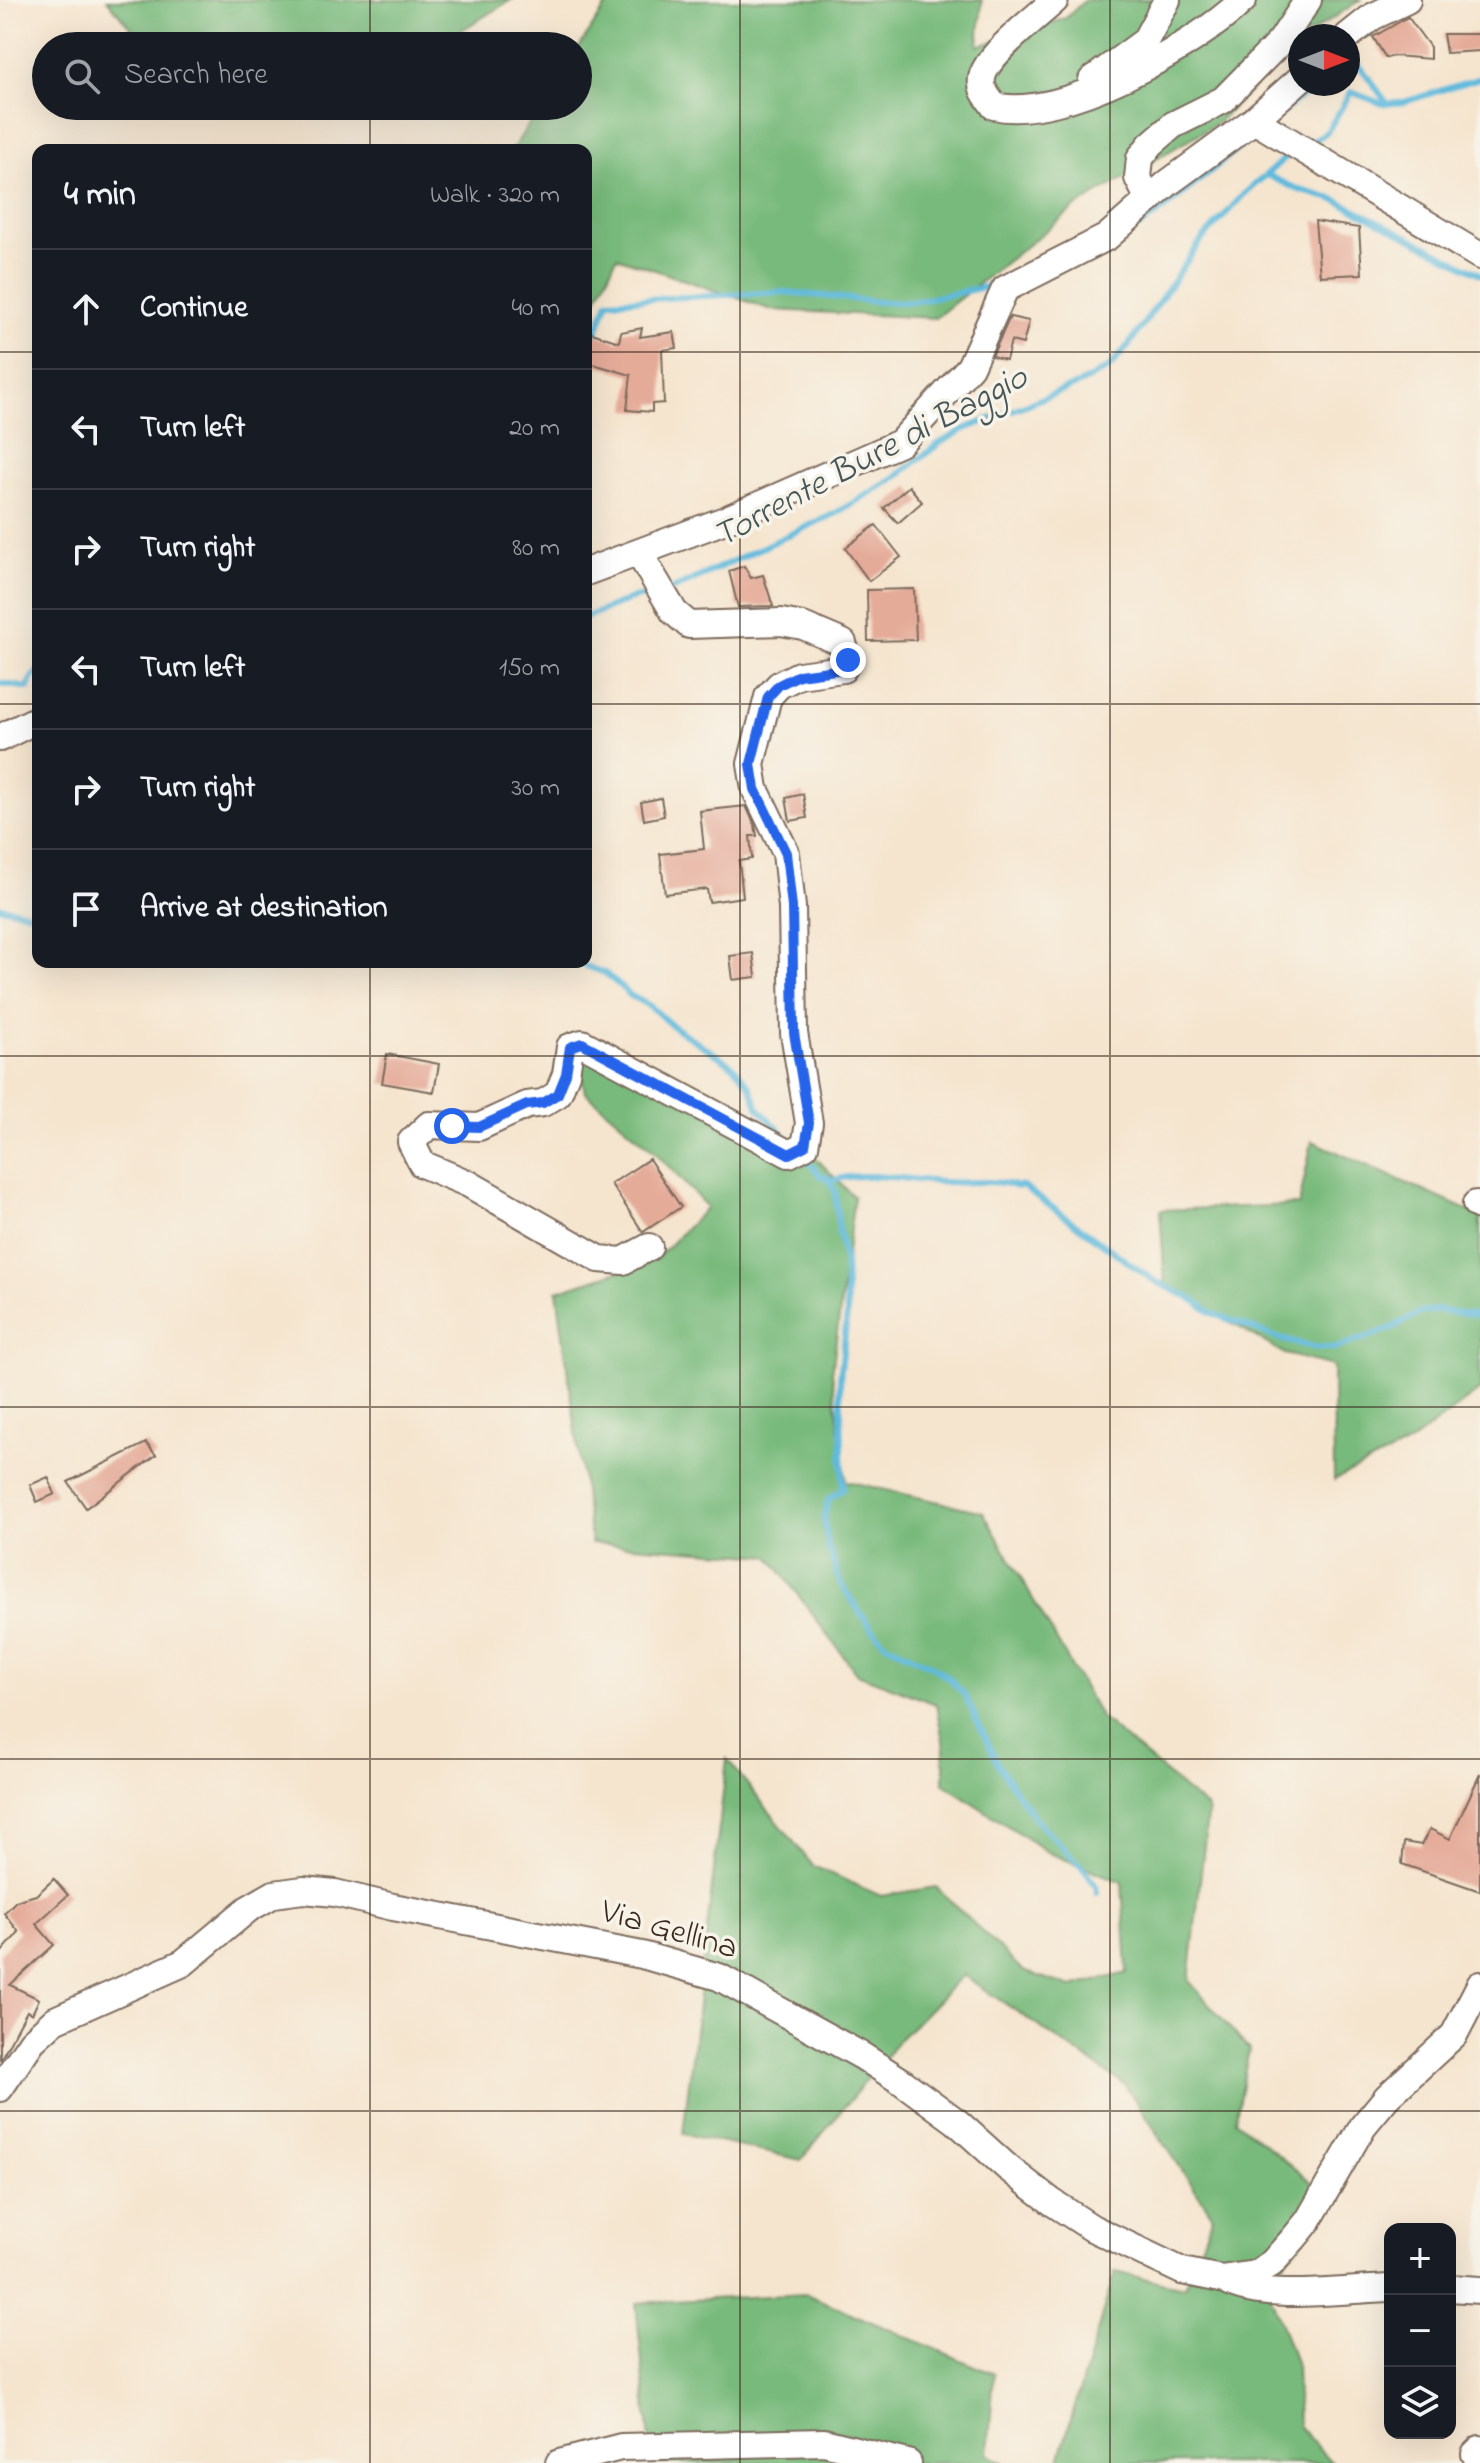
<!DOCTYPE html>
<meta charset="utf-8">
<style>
body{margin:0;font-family:"Indie Flower",sans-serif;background:#20242c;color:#f1f3f6}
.controls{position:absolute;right:24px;bottom:24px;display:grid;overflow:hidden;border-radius:16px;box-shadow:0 8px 32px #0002}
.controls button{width:72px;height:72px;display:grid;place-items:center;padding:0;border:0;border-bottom:2px solid #363941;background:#171b24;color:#f1f3f6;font:40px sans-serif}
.compass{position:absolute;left:1288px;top:24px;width:72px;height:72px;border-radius:50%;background:#171b24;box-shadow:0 8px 32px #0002;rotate:90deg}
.stop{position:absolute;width:24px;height:24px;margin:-18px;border:6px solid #2563eb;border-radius:50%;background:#fff}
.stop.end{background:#2563eb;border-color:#fff;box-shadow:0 2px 8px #0008}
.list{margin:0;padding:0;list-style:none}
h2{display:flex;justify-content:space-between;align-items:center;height:104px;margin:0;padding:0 32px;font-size:34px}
h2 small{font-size:26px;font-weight:400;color:#9ea1a6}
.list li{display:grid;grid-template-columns:52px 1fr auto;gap:24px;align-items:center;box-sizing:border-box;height:120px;padding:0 32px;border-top:2px solid #363941}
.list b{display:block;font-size:30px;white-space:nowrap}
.list em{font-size:26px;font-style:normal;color:#9ea1a6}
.icon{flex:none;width:44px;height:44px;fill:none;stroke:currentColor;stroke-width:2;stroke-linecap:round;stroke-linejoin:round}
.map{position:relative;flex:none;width:1480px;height:2463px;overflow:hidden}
.search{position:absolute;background:#171b24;box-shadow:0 8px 32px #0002;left:32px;top:32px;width:560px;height:88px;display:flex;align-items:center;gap:20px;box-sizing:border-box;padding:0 28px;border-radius:44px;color:#9ea1a6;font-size:30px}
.panel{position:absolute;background:#171b24;box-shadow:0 8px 32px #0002;left:32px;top:144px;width:560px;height:824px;border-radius:16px}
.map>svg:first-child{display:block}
</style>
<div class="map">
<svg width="1480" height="2463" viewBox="0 0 1480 2463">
<rect width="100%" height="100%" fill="#f7f3e8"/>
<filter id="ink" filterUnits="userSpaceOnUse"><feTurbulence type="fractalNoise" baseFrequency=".0125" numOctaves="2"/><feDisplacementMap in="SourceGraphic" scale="16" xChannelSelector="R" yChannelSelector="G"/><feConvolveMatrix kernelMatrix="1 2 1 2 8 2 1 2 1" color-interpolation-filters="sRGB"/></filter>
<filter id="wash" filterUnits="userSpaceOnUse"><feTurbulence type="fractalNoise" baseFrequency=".006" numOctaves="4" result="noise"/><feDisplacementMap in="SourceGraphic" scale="32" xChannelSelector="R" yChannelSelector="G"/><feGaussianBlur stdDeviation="1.8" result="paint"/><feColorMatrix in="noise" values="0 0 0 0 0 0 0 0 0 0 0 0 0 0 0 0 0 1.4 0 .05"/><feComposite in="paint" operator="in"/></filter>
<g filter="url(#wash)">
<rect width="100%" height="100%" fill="#f5e5cf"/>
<g fill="#78ba7c" stroke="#5a724d" stroke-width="2">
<polygon points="107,0 511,0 452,36 144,44"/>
<polygon points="610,0 982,0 978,46 1066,18 1085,0 1360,0 1306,36 1300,36 1300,42 1217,123 1077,206 935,318 772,310 617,257 586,321 586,150 512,150 541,106 578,106 578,49"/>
<polygon points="604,1052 813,1155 854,1197 832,1373 846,1481 983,1512 1101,1718 1208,1809 1189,1981 1249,2050 1235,2120 1332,2199 1267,2286 1296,2365 1298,2426 1332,2463 1058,2463 1115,2272 1184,2287 1213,2216 1125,2085 963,1975 900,2039 801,2160 683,2134 727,1759 813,1866 881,1896 936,1887 1023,1971 1072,1987 1127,1973 1122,1882 1049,1853 944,1784 944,1746 936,1704 857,1674 769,1556 591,1543 557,1291 656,1259 707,1207 654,1151 585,1092 578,1058"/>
<polygon points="1312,1141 1480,1216 1480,1390 1408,1444 1334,1480 1333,1366 1285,1354 1165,1284 1160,1210 1299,1205"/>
<polygon points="806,2294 994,2374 988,2454 1004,2463 652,2463 636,2303"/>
</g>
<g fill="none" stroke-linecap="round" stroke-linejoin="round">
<g stroke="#5fbadd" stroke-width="6">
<polyline points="1348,63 1359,65 1387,103"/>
<polyline points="1280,114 1318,84"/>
<polyline points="1307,145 1327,132 1351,92 1383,104 1404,102 1480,78"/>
<polyline points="1267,175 1299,190 1336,200 1480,274"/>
<polyline points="1127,235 1164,209 1250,139"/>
<polyline points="594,339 608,301 784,292 880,302 912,302 990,286"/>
<polyline points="669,591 836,513 890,481 940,443 965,429 1081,383 1110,367 1131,342 1201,241 1243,195 1293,151"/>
<polyline points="586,617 634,598 655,594"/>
<polyline points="0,683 28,688 31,679 38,671"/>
<polyline points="0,907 38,915"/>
<polyline points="574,962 605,973 631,996 650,1006 671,1025 732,1065 750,1086 759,1109 793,1144"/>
<polyline points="803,1156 821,1176 827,1177 835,1191 839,1232 845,1262 847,1315 840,1378 843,1489 828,1500 824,1519 828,1545 840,1583 871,1628 886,1644 932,1666 950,1679 964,1694 999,1766 1035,1819 1082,1867 1096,1886 1097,1893"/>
<path d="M829 1181C865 1170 905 1180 943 1182 968 1184 994 1178 1018 1187L1021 1185 1153 1280 1194 1300 1212 1313 1283 1340 1318 1348H1336L1390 1329 1419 1313 1437 1310 1480 1316"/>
</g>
</g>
<g id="blocks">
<g fill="#e5ab99">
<polygon points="1408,17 1430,47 1430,59 1394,56 1386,58 1373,37"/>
<polygon points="1443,34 1480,34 1480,51 1446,53"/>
<polygon points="1315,221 1359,228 1362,274 1320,276"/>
<polygon points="1010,317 1029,321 1023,344 1011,341 1006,360 992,356"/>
<polygon points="642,328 640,337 674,332 677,348 662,350 664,403 652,404 652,412 627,410 631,375 586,362 586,331 619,342 621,332"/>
<polygon points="909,486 922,502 898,523 884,508"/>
<polygon points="876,525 901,557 869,581 845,548"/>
<polygon points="744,566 751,578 763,575 773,606 738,607 729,571"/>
<polygon points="914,589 916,640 868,641 867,590"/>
<polygon points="803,794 807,818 790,821 786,798"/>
<polygon points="661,798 664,816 644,820 641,802"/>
<polygon points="746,806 755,825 757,836 750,836 752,859 739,861 743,897 709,902 707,889 665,894 660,854 704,849 700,811"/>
<polygon points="753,953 756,977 733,980 730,956"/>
<polygon points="387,1054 439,1064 434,1092 382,1083"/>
<polygon points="649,1159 681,1207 643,1232 611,1184"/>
<polygon points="146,1443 156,1455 86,1508 68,1482"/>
<polygon points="48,1477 55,1494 37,1502 30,1485"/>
<polygon points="1480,1774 1480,1891 1402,1864 1404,1842 1421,1845 1430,1829 1450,1839"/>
<polygon points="54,1879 68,1895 36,1924 54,1945 10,1985 39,1999 32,2014 27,2011 0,2060 0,1954 19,1932 4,1913 16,1901 36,1895"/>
</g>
</g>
</g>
<g filter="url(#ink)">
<use href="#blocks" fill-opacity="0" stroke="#7c6b5c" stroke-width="2"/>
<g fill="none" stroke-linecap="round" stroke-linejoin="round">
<defs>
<g id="minor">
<path d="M1055 0C1037 17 986 55 982 78 980 90 988 97 994 106 1061 122 1195 47 1243 0"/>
<polyline points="1348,36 1372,17 1407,0"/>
<polyline points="1092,80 1145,41 1167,0"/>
<polyline points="1254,120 1480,256"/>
<polyline points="1149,200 1138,178 1140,158 1151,144 1173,125 1223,100 1281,41 1308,0"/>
<polyline points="639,553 674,612 689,625 781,622 803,626 843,643 848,660 843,669 799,675 779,685 768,697 751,764 755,789 786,853 792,907 794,1033 809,1123 805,1146 789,1154 582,1043 570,1047 566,1074 558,1094 543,1103 527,1105 479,1127 429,1125 411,1142 422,1164 469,1184 599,1259 623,1261 649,1247"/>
<polyline points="586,572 725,520 900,443 970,367 1005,289 1107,237 1168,183 1254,120 1300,79"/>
<polyline points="0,738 38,719"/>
<polyline points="1476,1204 1480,1206"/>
<polyline points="0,2088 32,2041 55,2020 183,1963 248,1909 274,1894 303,1890 335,1893 393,1907 642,1955 719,1977 862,2056 901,2081 957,2122 1008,2168 1052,2202 1092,2228 1182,2271 1221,2279 1255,2274 1272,2263 1294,2238 1308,2221 1363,2126 1387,2097 1454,2035 1480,1985"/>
<path d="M1228 2282C1265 2302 1347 2289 1390 2288"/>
<polyline points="1450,2288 1480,2290"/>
<polyline points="1475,2454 1480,2449"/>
<polyline points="559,2463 621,2447 824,2442 908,2463"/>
</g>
</defs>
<use href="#minor" stroke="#7c6b5c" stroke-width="30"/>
<use href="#minor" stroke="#fff" stroke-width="26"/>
</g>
</g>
<g fill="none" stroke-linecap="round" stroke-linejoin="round" filter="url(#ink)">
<polyline stroke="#2563eb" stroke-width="10" points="452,1126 479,1127 527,1105 543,1103 558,1094 566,1074 570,1047 582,1043 789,1154 805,1146 809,1123 794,1033 792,907 786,853 755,789 751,764 768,697 779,685 799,675 843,669 848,660"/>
</g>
<path fill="none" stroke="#3b2a1e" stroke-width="2" stroke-opacity="0.55" d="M370 0V46M740 0V2463M1110 0V2463M370 106V150M0 352H38M586 352H1480M0 704H38M586 704H1480M370 962V2463M0 1056H1480M0 1407H1480M0 1759H1480M0 2111H1480"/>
<g text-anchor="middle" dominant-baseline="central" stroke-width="7" stroke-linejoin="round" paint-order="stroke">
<g font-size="34" fill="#3b2a1e" stroke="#f7f3e8">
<text transform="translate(669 1931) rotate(16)">Via Gellina</text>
</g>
<g font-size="36" font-style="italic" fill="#465557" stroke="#f7f3e8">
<text transform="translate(871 458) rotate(-28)">Torrente Bure di Baggio</text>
</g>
</g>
</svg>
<div class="controls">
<button>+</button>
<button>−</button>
<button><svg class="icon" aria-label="layers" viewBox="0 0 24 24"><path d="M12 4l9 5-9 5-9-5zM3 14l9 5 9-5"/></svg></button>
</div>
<svg class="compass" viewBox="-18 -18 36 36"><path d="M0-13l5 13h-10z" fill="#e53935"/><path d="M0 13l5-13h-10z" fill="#9ea1a6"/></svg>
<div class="stop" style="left:452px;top:1126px"></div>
<div class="stop end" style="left:848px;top:660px"></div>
<div class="search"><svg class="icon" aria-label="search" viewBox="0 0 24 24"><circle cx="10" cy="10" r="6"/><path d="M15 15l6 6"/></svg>Search here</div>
<section class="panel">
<h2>4 min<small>Walk · 320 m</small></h2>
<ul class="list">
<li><svg class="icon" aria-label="ahead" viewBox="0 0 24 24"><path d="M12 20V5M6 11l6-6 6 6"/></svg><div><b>Continue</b></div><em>40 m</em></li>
<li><svg class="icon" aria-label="left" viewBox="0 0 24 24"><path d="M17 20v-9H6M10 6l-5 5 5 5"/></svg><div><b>Turn left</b></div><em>20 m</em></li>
<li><svg class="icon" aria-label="right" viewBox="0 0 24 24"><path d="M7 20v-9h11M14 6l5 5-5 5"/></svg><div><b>Turn right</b></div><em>80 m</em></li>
<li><svg class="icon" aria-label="left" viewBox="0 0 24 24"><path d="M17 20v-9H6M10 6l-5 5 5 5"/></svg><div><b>Turn left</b></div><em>150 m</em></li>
<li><svg class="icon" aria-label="right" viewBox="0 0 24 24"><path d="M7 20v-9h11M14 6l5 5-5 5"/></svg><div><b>Turn right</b></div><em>30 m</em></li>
<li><svg class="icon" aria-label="arrive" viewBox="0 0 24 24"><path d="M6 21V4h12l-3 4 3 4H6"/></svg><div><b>Arrive at destination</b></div></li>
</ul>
</section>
</div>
